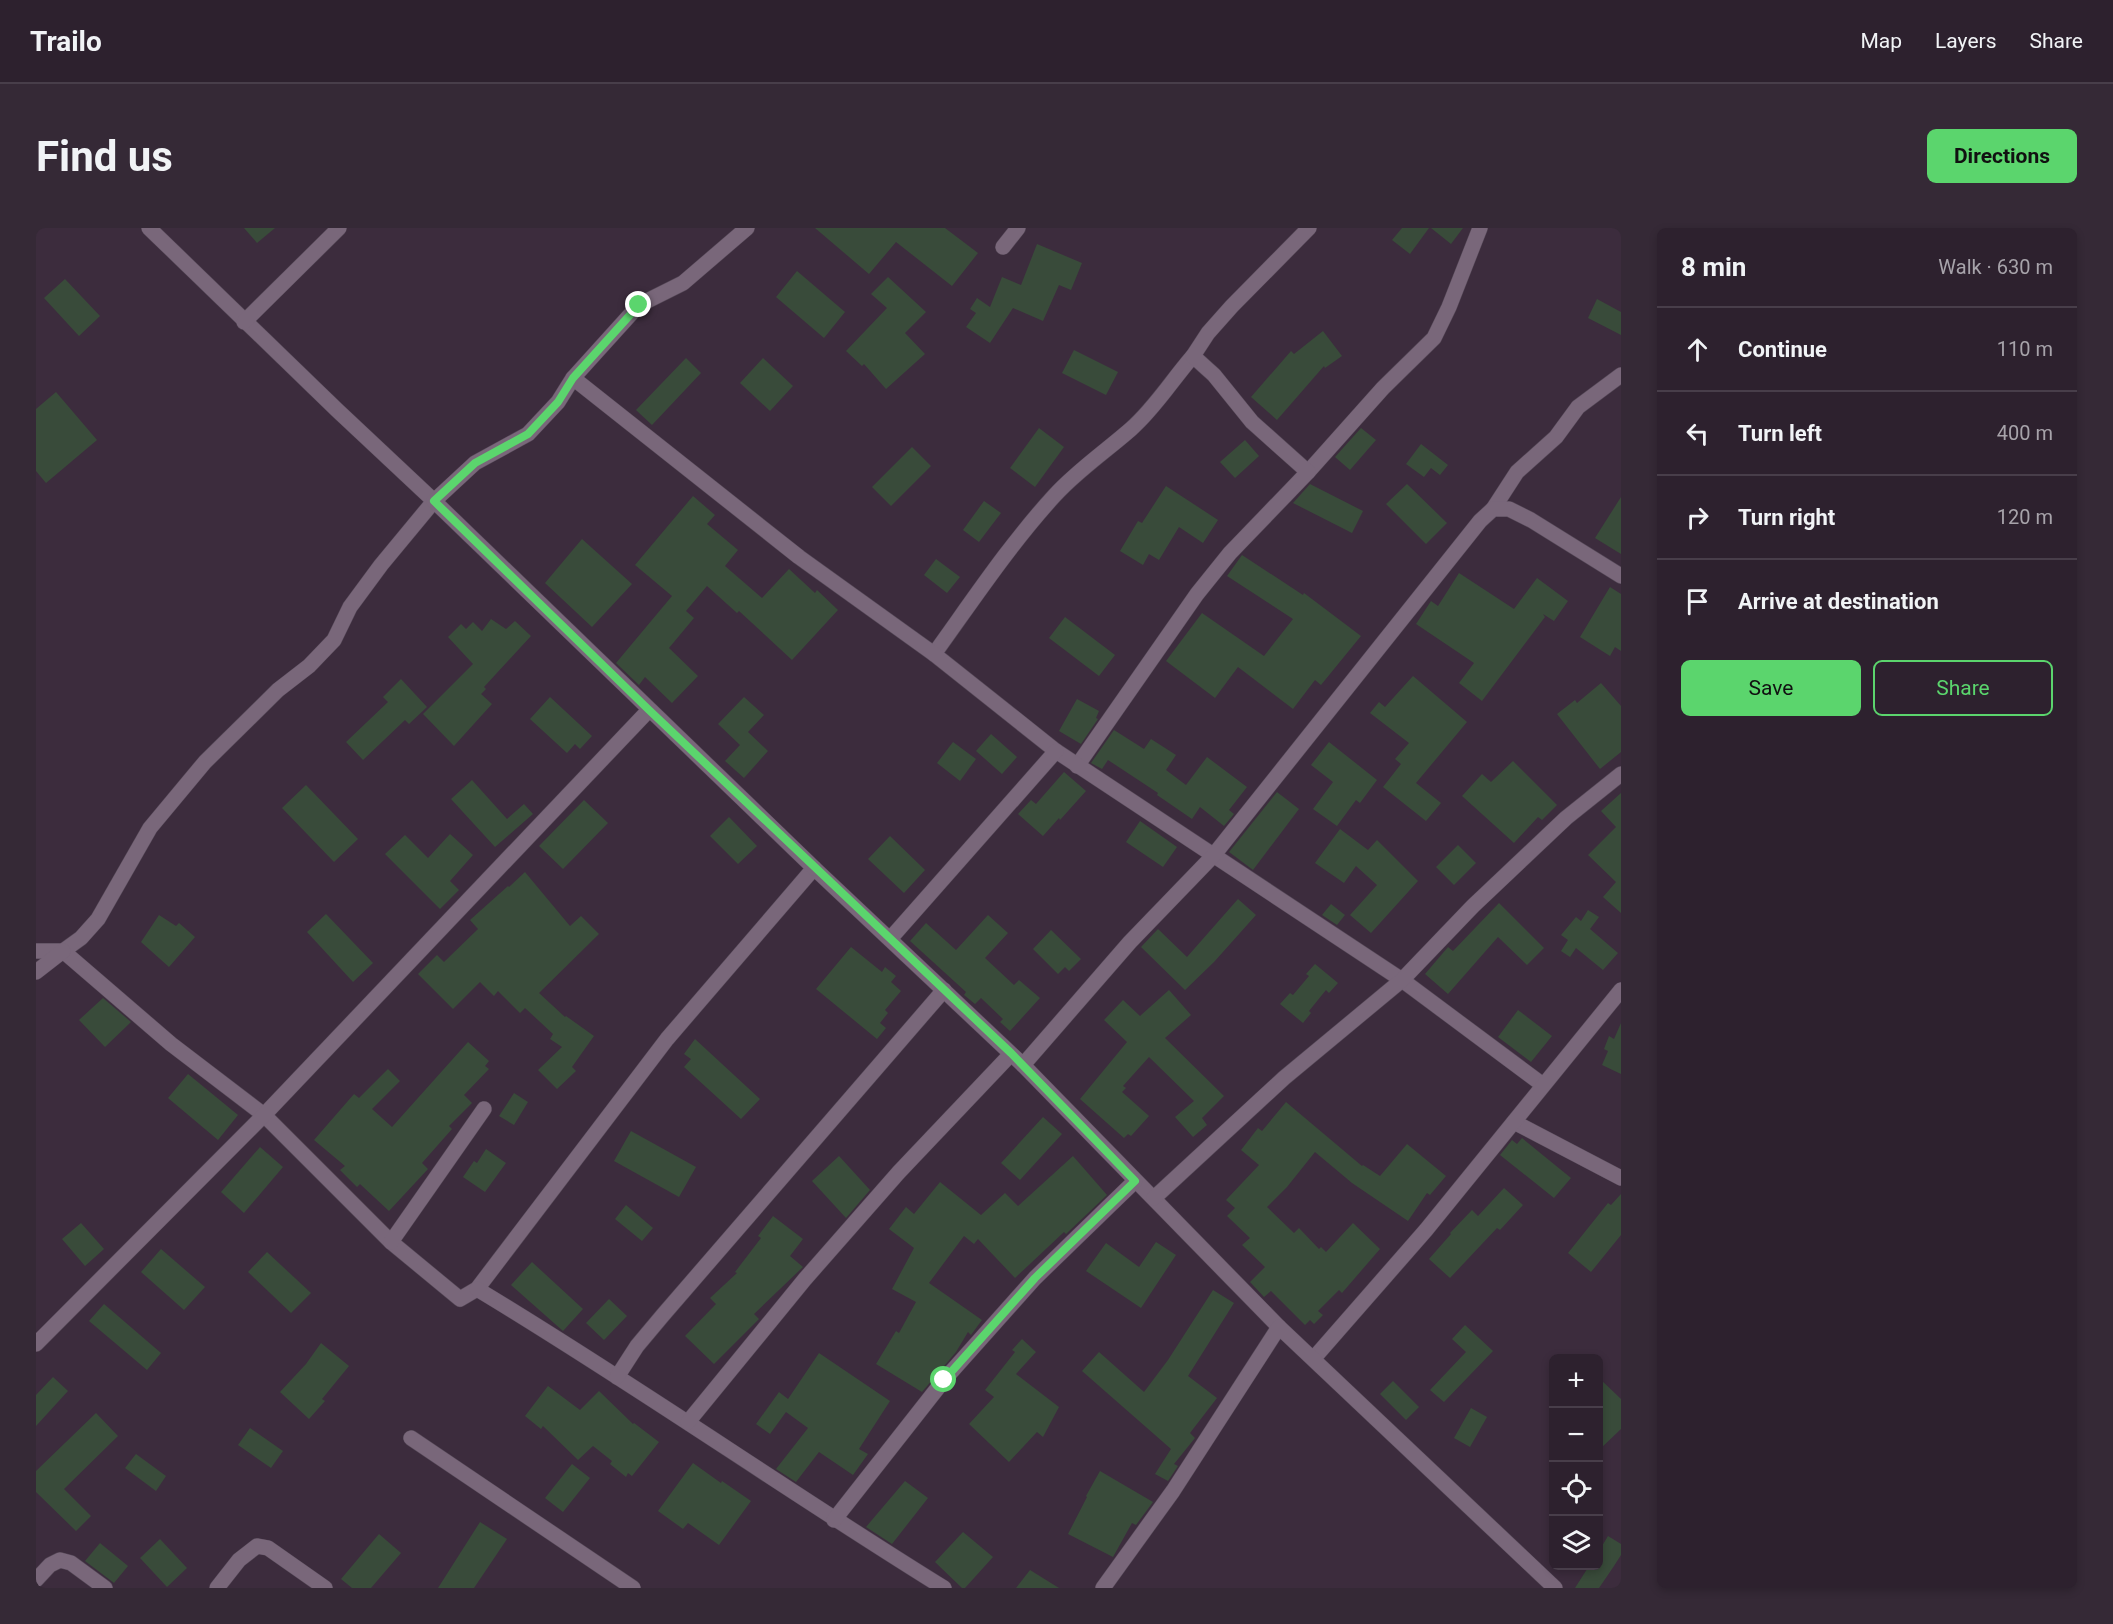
<!DOCTYPE html>
<meta charset="utf-8">
<style>
body{margin:0;font-family:Roboto,sans-serif;background:#352936;color:#f1f3f6}
.controls{position:absolute;right:18px;bottom:18px;display:grid;overflow:hidden;border-radius:9px;box-shadow:0 3px 9px #0003}
.controls button{width:54px;height:54px;display:grid;place-items:center;padding:0;border:0;border-bottom:2px solid #483e4a;background:#2d212e;color:#f1f3f6;font:30px sans-serif}
.stop{position:absolute;width:18px;height:18px;margin:-14px;border:4px solid #5bd56d;border-radius:50%;background:#fff}
.stop.end{background:#5bd56d;border-color:#fff;box-shadow:0 2px 6px #0008}
.list{margin:0;padding:0;list-style:none}
h2{display:flex;justify-content:space-between;align-items:center;height:78px;margin:0;padding:0 24px;font-size:26px}
h2 small{font-size:20px;font-weight:400;color:#a7a3aa}
.list li{display:grid;grid-template-columns:39px 1fr auto;gap:18px;align-items:center;box-sizing:border-box;height:84px;padding:0 24px;border-top:2px solid #483e4a}
.list b{display:block;font-size:22px;white-space:nowrap}
.list em{font-size:20px;font-style:normal;color:#a7a3aa}
.actions{display:flex;gap:12px;padding:18px 24px}
.actions a{flex:1;padding:14px 0;border:2px solid #5bd56d;border-radius:9px;text-align:center;font-size:21px;color:#5bd56d}
.actions .main{background:#5bd56d;color:#111}
.icon{flex:none;width:33px;height:33px;fill:none;stroke:currentColor;stroke-width:2;stroke-linecap:round;stroke-linejoin:round}
.map{position:relative;flex:none;width:1585px;height:1360px;overflow:hidden;border-radius:9px}
header{display:flex;align-items:center;gap:36px;box-sizing:border-box;height:84px;padding:0 30px;background:#2d212e;border-bottom:2px solid #483e4a}
header strong{font-size:28px}
nav{display:flex;gap:33px;margin-inline-start:auto;font-size:21px}
.intro{display:flex;align-items:center;justify-content:space-between;box-sizing:border-box;height:144px;padding:0 36px}
h1{margin:0;font-size:42px}
.button{padding:15px 27px;border-radius:9px;background:#5bd56d;color:#111;font-size:21px;font-weight:700}
main{display:flex;gap:36px;padding:0 36px}
aside{flex:1;background:#2d212e;border-radius:9px;box-shadow:0 3px 9px #0003}
.map>svg:first-child{display:block}
</style>
<header>
<strong>Trailo</strong>
<nav><a>Map</a><a>Layers</a><a>Share</a></nav>
</header>
<div class="intro"><h1>Find us</h1><a class="button">Directions</a></div>
<main>
<div class="map">
<svg width="1585" height="1360" viewBox="0 0 1585 1360">
<rect width="100%" height="100%" fill="#3c2c3d"/>
<g fill="#394b3a">
<polygon points="208,0 239,0 221,15"/>
<polygon points="779,0 909,0 942,25 916,58 860,14 833,46"/>
<polygon points="1366,0 1393,0 1374,26 1356,12"/>
<polygon points="1395,0 1427,0 1415,16"/>
<polygon points="1001,16 1046,35 1035,62 1023,57 1007,93 977,80 954,115 930,99 940,85 934,81 941,70 954,79 966,49 985,57"/>
<polygon points="761,43 809,84 788,110 740,69"/>
<polygon points="852,49 890,84 869,105 889,126 850,161 828,136 826,138 810,123 851,80 835,66"/>
<polygon points="29,51 64,88 43,108 8,70"/>
<polygon points="1561,71 1585,84 1585,107 1552,90"/>
<polygon points="1287,103 1306,128 1289,140 1288,138 1241,192 1215,169 1255,123 1258,126"/>
<polygon points="1038,122 1082,144 1070,167 1026,145"/>
<polygon points="650,130 665,145 616,197 600,182"/>
<polygon points="727,130 757,158 734,183 704,155"/>
<polygon points="20,164 61,212 10,255 0,243 0,181"/>
<polygon points="1003,200 1028,219 999,259 974,240"/>
<polygon points="1325,200 1340,212 1314,242 1299,229"/>
<polygon points="1209,212 1223,228 1199,250 1184,234"/>
<polygon points="1385,216 1412,237 1404,247 1395,240 1388,249 1370,236"/>
<polygon points="876,219 895,238 855,278 836,259"/>
<polygon points="1274,256 1327,283 1316,305 1257,275"/>
<polygon points="1371,256 1411,295 1390,316 1350,276"/>
<polygon points="1130,258 1182,292 1167,315 1143,299 1123,332 1113,326 1107,337 1084,323 1102,293 1106,295"/>
<polygon points="657,268 679,287 671,296 702,322 689,338 726,370 753,341 779,365 781,362 802,382 756,432 703,383 701,385 671,358 650,383 658,390 633,420 662,448 636,475 609,449 603,457 580,435 636,368 599,337"/>
<polygon points="1585,269 1585,326 1559,310"/>
<polygon points="948,273 965,285 943,314 927,302"/>
<polygon points="546,311 596,356 556,399 509,355"/>
<polygon points="1206,327 1267,367 1268,365 1325,408 1285,457 1279,452 1257,481 1202,439 1179,470 1130,433 1166,385 1228,428 1257,391 1191,348"/>
<polygon points="900,331 924,349 911,365 888,347"/>
<polygon points="1423,345 1478,381 1501,350 1532,373 1518,393 1507,386 1509,389 1446,473 1423,455 1438,435 1380,396 1395,373 1402,378"/>
<polygon points="1574,359 1585,366 1585,423 1579,419 1574,428 1544,409"/>
<polygon points="1029,389 1079,427 1063,448 1013,410"/>
<polygon points="455,391 470,401 479,393 495,408 448,459 450,461 445,466 456,476 418,518 387,486 437,436 412,409 425,396 430,401 437,394 446,403"/>
<polygon points="1377,448 1431,494 1380,555 1405,575 1390,593 1347,559 1365,536 1359,531 1373,515 1334,485 1343,474 1349,479"/>
<polygon points="365,451 391,479 373,496 369,492 327,532 310,514 352,474 347,469"/>
<polygon points="1565,455 1585,478 1585,524 1564,541 1521,486 1539,472 1541,475"/>
<polygon points="514,469 556,508 544,521 539,516 531,525 494,491"/>
<polygon points="708,469 728,487 712,504 732,523 708,550 689,533 704,517 682,496"/>
<polygon points="1041,471 1063,483 1060,490 1062,491 1045,516 1023,503"/>
<polygon points="1078,502 1108,521 1115,511 1140,527 1130,542 1150,557 1171,529 1211,559 1193,582 1198,586 1188,598 1164,579 1156,591 1121,567 1122,565 1072,532 1066,541 1055,535"/>
<polygon points="955,506 981,529 966,546 940,523"/>
<polygon points="917,514 940,531 924,553 901,535"/>
<polygon points="1293,514 1341,552 1324,575 1320,572 1301,598 1277,581 1297,554 1275,537"/>
<polygon points="1477,533 1521,577 1506,592 1502,589 1478,615 1426,568 1446,546 1455,554"/>
<polygon points="1028,544 1050,563 1024,592 1023,590 1007,608 982,586 995,572 1000,576"/>
<polygon points="436,552 471,591 488,576 497,586 459,619 415,571"/>
<polygon points="270,557 322,611 298,634 246,580"/>
<polygon points="1241,564 1263,581 1217,642 1193,624"/>
<polygon points="1585,565 1585,685 1567,669 1580,654 1552,627 1580,599 1565,583"/>
<polygon points="548,572 572,595 527,641 503,618"/>
<polygon points="693,589 721,618 702,636 674,608"/>
<polygon points="1104,593 1141,619 1127,639 1090,614"/>
<polygon points="1304,601 1332,622 1341,612 1382,653 1335,705 1314,687 1341,657 1320,638 1308,655 1279,635"/>
<polygon points="414,606 437,627 414,653 423,662 404,681 349,626 369,607 392,630"/>
<polygon points="854,608 889,642 868,665 832,631"/>
<polygon points="1422,617 1440,635 1418,657 1400,639"/>
<polygon points="489,644 534,698 545,688 563,706 503,765 529,789 530,788 558,808 536,839 540,843 521,861 502,842 526,819 514,811 517,806 489,780 484,785 462,763 458,768 444,754 417,781 382,746 401,727 408,734 442,701 434,692 472,658 473,659"/>
<polygon points="1202,671 1220,687 1178,734 1149,762 1105,719 1122,701 1151,729"/>
<polygon points="1463,675 1508,720 1491,737 1462,709 1412,766 1389,746 1412,719 1417,723"/>
<polygon points="1295,676 1309,687 1301,697 1286,687"/>
<polygon points="1552,682 1563,689 1554,701 1582,725 1567,742 1540,720 1534,729 1525,723 1532,712 1525,707 1540,689 1545,693"/>
<polygon points="290,686 337,735 317,754 271,704"/>
<polygon points="123,687 140,698 143,695 159,709 133,739 105,714"/>
<polygon points="952,687 972,705 949,730 978,757 983,752 1004,770 974,803 964,794 967,791 945,770 939,776 928,767 930,764 874,713 890,695 920,722"/>
<polygon points="1015,702 1045,731 1033,743 1029,739 1022,746 997,721"/>
<polygon points="815,719 846,744 849,739 860,748 855,754 865,763 849,782 852,785 844,795 850,800 841,811 780,761"/>
<polygon points="1279,736 1302,755 1293,765 1290,762 1273,783 1275,785 1267,795 1244,776 1254,765 1257,767 1273,748 1270,746"/>
<polygon points="1133,762 1155,787 1129,810 1188,868 1166,890 1171,897 1157,909 1139,889 1158,873 1113,829 1087,858 1090,860 1086,864 1113,888 1095,908 1092,906 1088,910 1044,871 1091,814 1068,792 1087,772 1104,788"/>
<polygon points="67,770 95,794 69,819 43,792"/>
<polygon points="1482,782 1516,808 1495,834 1462,809"/>
<polygon points="1585,795 1585,846 1566,837 1572,823 1568,821 1573,808 1578,811"/>
<polygon points="659,811 724,871 705,891 648,839 655,831 648,826"/>
<polygon points="432,814 453,833 449,838 453,841 428,867 436,875 413,898 416,901 386,935 392,941 353,983 324,956 321,959 304,942 309,938 278,912 318,866 323,870 352,841 364,853 336,881 356,899"/>
<polygon points="152,846 202,887 182,912 132,870"/>
<polygon points="478,865 492,874 478,897 463,888"/>
<polygon points="1250,874 1326,938 1327,937 1344,948 1371,916 1410,948 1394,967 1391,965 1372,993 1316,955 1279,924 1251,959 1231,979 1258,1005 1263,1000 1283,1021 1285,1019 1290,1024 1317,995 1344,1021 1306,1065 1303,1062 1282,1083 1287,1087 1278,1096 1274,1092 1269,1097 1235,1063 1228,1069 1214,1054 1229,1039 1206,1017 1214,1010 1191,988 1199,980 1190,972 1223,937 1205,922 1222,900 1226,903"/>
<polygon points="1007,889 1026,906 984,952 965,935"/>
<polygon points="595,903 660,939 643,969 578,933"/>
<polygon points="1486,910 1535,950 1518,970 1464,927 1476,912 1481,916"/>
<polygon points="224,919 247,939 208,985 185,964"/>
<polygon points="450,921 470,935 449,964 427,949 438,933 441,935"/>
<polygon points="803,928 834,962 810,990 776,953"/>
<polygon points="1037,928 1071,967 1030,1006 1028,1004 979,1050 942,1011 938,1016 928,1008 893,1055 946,1092 935,1107 932,1104 920,1124 886,1164 840,1136 860,1103 863,1105 880,1074 856,1061 878,1020 853,1001 870,979 878,986 904,954 945,987 969,965 982,978"/>
<polygon points="1468,960 1487,977 1464,1002 1461,1000 1414,1050 1393,1031 1415,1006 1414,1005 1436,982 1442,988"/>
<polygon points="1585,966 1585,1007 1555,1044 1532,1025 1572,975 1575,977"/>
<polygon points="590,977 617,1000 606,1013 579,991"/>
<polygon points="737,988 767,1011 754,1028 767,1039 718,1086 723,1091 678,1136 649,1108 680,1076 674,1070 701,1045 699,1044 725,1010 722,1008"/>
<polygon points="45,995 68,1021 49,1038 26,1011"/>
<polygon points="1120,1014 1140,1027 1105,1080 1050,1043 1070,1015 1103,1039"/>
<polygon points="125,1021 169,1059 148,1082 105,1044"/>
<polygon points="231,1024 275,1065 255,1085 212,1044"/>
<polygon points="496,1034 547,1081 527,1103 475,1057"/>
<polygon points="1177,1062 1198,1075 1152,1148 1181,1170 1154,1205 1159,1210 1138,1236 1142,1238 1132,1253 1119,1246 1135,1221 1046,1143 1063,1124 1108,1164 1132,1132"/>
<polygon points="573,1071 591,1088 568,1112 550,1095"/>
<polygon points="68,1076 125,1125 111,1142 53,1093"/>
<polygon points="1429,1097 1457,1123 1408,1174 1394,1162 1430,1124 1416,1111"/>
<polygon points="986,1111 1000,1124 980,1146 1023,1179 1007,1209 1001,1204 973,1234 933,1196 958,1169 949,1162 979,1124 976,1122"/>
<polygon points="285,1115 313,1138 286,1171 289,1173 273,1191 244,1164 270,1136"/>
<polygon points="783,1125 854,1173 823,1221 832,1226 817,1247 783,1224 760,1254 740,1241 772,1200 750,1184 734,1206 720,1196 743,1164 752,1171"/>
<polygon points="17,1149 32,1163 0,1198 0,1167"/>
<polygon points="1563,1150 1585,1171 1585,1201 1563,1222"/>
<polygon points="1357,1153 1383,1179 1370,1192 1344,1166"/>
<polygon points="512,1158 544,1182 563,1163 597,1196 598,1195 623,1214 596,1248 592,1245 590,1249 574,1236 576,1233 557,1218 542,1232 507,1198 505,1201 489,1188"/>
<polygon points="1435,1180 1451,1189 1434,1219 1418,1210"/>
<polygon points="60,1185 82,1208 28,1261 55,1288 40,1303 0,1264 0,1243"/>
<polygon points="214,1200 247,1223 235,1240 202,1217"/>
<polygon points="100,1226 130,1248 120,1263 89,1240"/>
<polygon points="657,1235 685,1255 686,1253 715,1273 683,1317 652,1295 647,1301 622,1283"/>
<polygon points="536,1236 554,1250 527,1284 509,1270"/>
<polygon points="1064,1243 1117,1274 1100,1297 1096,1295 1077,1329 1032,1306 1051,1269 1050,1268"/>
<polygon points="869,1253 892,1270 856,1316 830,1299"/>
<polygon points="444,1294 471,1311 438,1360 402,1360"/>
<polygon points="927,1304 957,1329 929,1360 926,1360 899,1334"/>
<polygon points="343,1306 365,1325 335,1360 316,1360 305,1351"/>
<polygon points="1572,1308 1585,1316 1585,1327 1578,1338 1563,1360 1539,1360 1553,1338 1563,1338 1563,1323"/>
<polygon points="124,1311 151,1340 131,1359 104,1330"/>
<polygon points="64,1315 92,1338 78,1355 49,1333"/>
<polygon points="994,1342 1023,1360 980,1360"/>
</g>
<g fill="none" stroke-linecap="round" stroke-linejoin="round">
<defs>
<g id="minor">
<polyline points="113,0 301,182 398,273 345,337 314,379 298,412 273,438 242,462 169,534 114,600 62,691 45,710 27,723 135,816 228,887 355,1014 424,1071 441,1061 631,811 778,640 987,837 1243,1099"/>
<polyline points="967,19 982,0"/>
<polyline points="208,94 303,0"/>
<polyline points="537,150 603,77 647,55 711,0"/>
<polyline points="1272,244 1347,160 1398,110 1413,79 1444,0"/>
<polyline points="1457,281 1481,244 1520,209 1542,179 1585,147"/>
<path d="M898 426C937 372 974 316 1019 267 1042 242 1070 223 1095 201 1119 180 1136 152 1157 128"/>
<polyline points="1041,538 1161,366 1194,325 1272,244 1216,194 1178,147 1157,128 1172,105 1196,78 1273,0"/>
<polyline points="778,640 398,273 439,235 492,206 522,174 537,150 763,329 898,426 1020,523 1366,752 1507,857"/>
<polyline points="854,711 1020,523"/>
<polyline points="0,723 27,723"/>
<polyline points="0,744 27,723"/>
<polyline points="987,837 1094,714 1177,628 1444,293 1457,281 1473,281 1495,292 1585,348"/>
<polyline points="1478,894 1585,950"/>
<polyline points="1118,970 1248,850 1366,752 1437,678 1530,590 1585,546"/>
<polyline points="355,1014 448,881"/>
<path d="M441 1061C599 1156 751 1263 908 1360"/>
<polyline points="0,1116 228,887 613,482"/>
<polyline points="1278,1130 1390,1002 1585,762"/>
<polyline points="581,1149 601,1118 627,1087 908,762"/>
<polyline points="652,1194 769,1051 863,944 975,826"/>
<polyline points="375,1210 597,1360"/>
<polyline points="798,1292 908,1152 999,1050 1099,953"/>
<polyline points="0,1352 14,1337 24,1332 35,1335 69,1360"/>
<polyline points="181,1360 203,1332 221,1318 232,1320 289,1360"/>
<polyline points="1067,1360 1137,1263 1243,1099 1519,1360"/>
</g>
</defs>
<use href="#minor" stroke="#554857" stroke-width="16"/>
<use href="#minor" stroke="#79677a" stroke-width="15"/>
</g>
<g fill="none" stroke-linecap="round" stroke-linejoin="round">
<polyline stroke="#5bd56d" stroke-width="8" points="603,77 537,150 522,174 492,206 439,235 398,273 613,482 975,825 1099,953 999,1050 908,1152"/>
</g>
</svg>
<div class="controls">
<button>+</button>
<button>−</button>
<button><svg class="icon" aria-label="locate" viewBox="0 0 24 24"><circle cx="12" cy="12" r="6"/><path d="M12 2v4M12 18v4M2 12h4M18 12h4"/></svg></button>
<button><svg class="icon" aria-label="layers" viewBox="0 0 24 24"><path d="M12 4l9 5-9 5-9-5zM3 14l9 5 9-5"/></svg></button>
</div>
<div class="stop" style="left:908px;top:1152px"></div>
<div class="stop end" style="left:603px;top:77px"></div>
</div>
<aside>
<h2>8 min<small>Walk · 630 m</small></h2>
<ul class="list">
<li><svg class="icon" aria-label="ahead" viewBox="0 0 24 24"><path d="M12 20V5M6 11l6-6 6 6"/></svg><div><b>Continue</b></div><em>110 m</em></li>
<li><svg class="icon" aria-label="left" viewBox="0 0 24 24"><path d="M17 20v-9H6M10 6l-5 5 5 5"/></svg><div><b>Turn left</b></div><em>400 m</em></li>
<li><svg class="icon" aria-label="right" viewBox="0 0 24 24"><path d="M7 20v-9h11M14 6l5 5-5 5"/></svg><div><b>Turn right</b></div><em>120 m</em></li>
<li><svg class="icon" aria-label="arrive" viewBox="0 0 24 24"><path d="M6 21V4h12l-3 4 3 4H6"/></svg><div><b>Arrive at destination</b></div></li>
</ul>
<div class="actions"><a class="main">Save</a><a>Share</a></div>
</aside>
</main>
